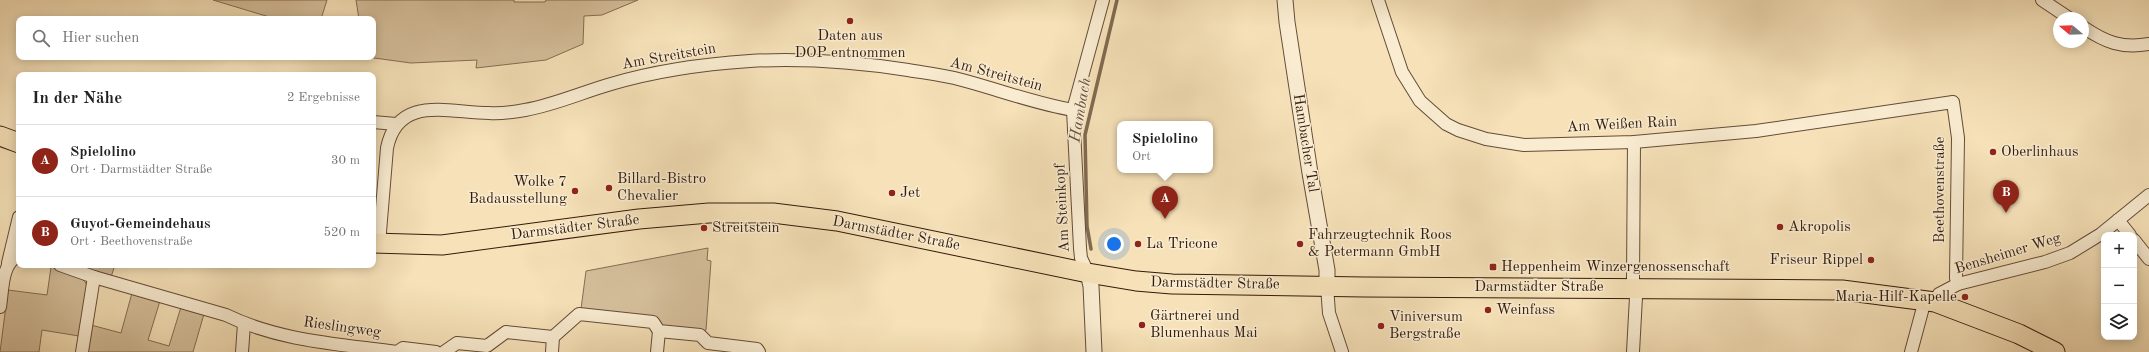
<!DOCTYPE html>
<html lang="de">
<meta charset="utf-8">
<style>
body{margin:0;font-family:"Old Standard TT",serif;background:#f2f2f2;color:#222}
.controls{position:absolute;right:12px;bottom:12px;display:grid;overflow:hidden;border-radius:8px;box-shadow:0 2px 10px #0003}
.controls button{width:36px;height:36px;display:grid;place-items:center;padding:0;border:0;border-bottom:1px solid #e0e0e0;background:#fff;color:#222;font:20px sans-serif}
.compass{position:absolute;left:2053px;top:12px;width:36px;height:36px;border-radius:50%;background:#fff;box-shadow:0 2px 10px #0003;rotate:289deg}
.you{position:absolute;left:1114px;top:244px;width:14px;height:14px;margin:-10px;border:3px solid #fff;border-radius:50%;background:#1a73e8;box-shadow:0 0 0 6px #1a73e833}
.badge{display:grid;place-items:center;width:26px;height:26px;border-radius:50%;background:#8f2418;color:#fff;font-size:13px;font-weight:700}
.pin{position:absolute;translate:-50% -33px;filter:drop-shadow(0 1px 2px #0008)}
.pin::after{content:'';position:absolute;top:21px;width:14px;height:12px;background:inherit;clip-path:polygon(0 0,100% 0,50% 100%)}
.popup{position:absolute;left:1117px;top:121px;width:96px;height:52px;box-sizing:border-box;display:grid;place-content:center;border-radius:8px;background:#fff;filter:drop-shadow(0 1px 3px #0005);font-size:13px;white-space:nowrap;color:#767676}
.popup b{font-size:15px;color:#222}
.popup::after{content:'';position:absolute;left:50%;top:100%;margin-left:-8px;border:8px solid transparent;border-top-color:#fff}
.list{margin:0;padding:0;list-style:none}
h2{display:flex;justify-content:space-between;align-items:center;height:52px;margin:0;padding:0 16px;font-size:17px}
h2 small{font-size:13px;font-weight:400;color:#767676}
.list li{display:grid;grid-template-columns:26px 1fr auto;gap:12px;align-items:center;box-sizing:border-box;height:72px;padding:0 16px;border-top:1px solid #e0e0e0}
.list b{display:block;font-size:15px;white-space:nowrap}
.list p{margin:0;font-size:13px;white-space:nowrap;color:#767676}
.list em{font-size:13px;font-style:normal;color:#767676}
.icon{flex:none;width:22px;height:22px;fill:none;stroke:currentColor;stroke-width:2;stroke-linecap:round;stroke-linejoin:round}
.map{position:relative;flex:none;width:2149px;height:352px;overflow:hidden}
.search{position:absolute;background:#fff;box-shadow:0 2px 10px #0003;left:16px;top:16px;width:360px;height:44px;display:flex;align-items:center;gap:10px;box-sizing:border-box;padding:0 14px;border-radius:8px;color:#767676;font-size:15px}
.panel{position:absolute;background:#fff;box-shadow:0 2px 10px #0003;left:16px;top:72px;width:360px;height:196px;border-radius:8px}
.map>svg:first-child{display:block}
</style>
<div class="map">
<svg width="2149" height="352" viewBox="0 0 2149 352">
<rect width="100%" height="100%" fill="#f6e1b8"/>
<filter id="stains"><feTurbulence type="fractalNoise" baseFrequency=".005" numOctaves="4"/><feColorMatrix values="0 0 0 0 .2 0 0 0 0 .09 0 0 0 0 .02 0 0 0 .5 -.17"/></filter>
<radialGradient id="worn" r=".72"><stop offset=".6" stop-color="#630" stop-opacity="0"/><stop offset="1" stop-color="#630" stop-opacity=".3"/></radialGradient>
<g fill="#d5bf9b" stroke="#846d54">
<polygon points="213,0 327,0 321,19 276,19"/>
<polygon points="356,0 514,0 514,2 545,2 546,0 638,0 602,15 584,16 583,44 546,60 476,68 477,60 411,63 367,57 373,57 373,19 359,19"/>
<polygon points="708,248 707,260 711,261 706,330 704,331 663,326 657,318 581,309 586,271"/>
<polygon points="76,265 115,265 111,277"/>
<path d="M51 267C62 271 84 274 87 286L79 336 42 330 39 352H0L8 290 47 295Z"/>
<polygon points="132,293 160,301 148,340 169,346 181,307 204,314 193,352 87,352 91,325 121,333"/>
</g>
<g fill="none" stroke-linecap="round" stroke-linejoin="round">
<polyline stroke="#806a51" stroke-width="3.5" points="1091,249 1087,226 1085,135 1117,0"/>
<defs>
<g id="minor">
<polyline points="1378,0 1402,72 1420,101 1446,124 1458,130 1486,139 1524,145 1634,142 1756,131 1953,102 1958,138 1956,278 1958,284"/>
<polyline points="2042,0 2069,18"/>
<path d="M2083 27C2105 42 2122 49 2149 44"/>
<polyline points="373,122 396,124"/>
<polyline points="2118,220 2130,235"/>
<polyline points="2134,240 2149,259"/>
<path d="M379 244 387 148C398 94 449 113 489 113 500 114 514 112 525 110 554 105 583 92 611 84 655 71 704 64 750 61 803 58 856 62 908 70 926 73 944 75 962 80 1000 90 1033 103 1073 110"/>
<polyline points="8,263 19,217"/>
<polyline points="60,265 94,277"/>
<polyline points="1088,273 1081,258 1080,248 1073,110 1103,0"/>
<polyline points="1327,286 1329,313 1342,352"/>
<polyline points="1935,302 1939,294 1958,284 2045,262 2070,253 2101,234 2149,195"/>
<path d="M0 307C3 289 1 264 19 255"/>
<path d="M82 352 94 277 226 315C279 341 339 344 397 352L403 348 436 352"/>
<polyline points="242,352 244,324"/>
<polyline points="444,352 457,343 487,346 506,332 553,337 579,314 653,322 659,331 700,335 708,343 757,349 759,352"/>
<polyline points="552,352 553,337"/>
<polyline points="657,352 659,331"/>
<polyline points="1633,352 1636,297 1633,279 1634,142"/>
<polyline points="1911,352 1925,300"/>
</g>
<g id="tertiary">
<polyline points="1285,0 1287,22 1310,173 1327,270 1327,286"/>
<polyline points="1088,273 1091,286 1094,352"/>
</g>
<g id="primary">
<polyline points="0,136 19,143"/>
<polyline points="373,243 442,245 639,219 709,213 773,213 837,221 1088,273 1136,281 1172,284 1364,287 1842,290 1935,302 2019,334 2055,352"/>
</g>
</defs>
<use href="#minor" stroke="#644c38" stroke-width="14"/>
<use href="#tertiary" stroke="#644c38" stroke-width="17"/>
<use href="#primary" stroke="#331b0d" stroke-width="21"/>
<use href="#minor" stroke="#f9ecd1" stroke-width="12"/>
<use href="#tertiary" stroke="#f9ecd1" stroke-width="15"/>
<use href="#primary" stroke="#f6e1b8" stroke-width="19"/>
</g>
<g fill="#8f2418" stroke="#f9ecd1" stroke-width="1.5">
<circle cx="850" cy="21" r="4"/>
<circle cx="1993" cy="152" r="4"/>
<circle cx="609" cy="188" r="4"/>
<circle cx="575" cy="191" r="4"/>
<circle cx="892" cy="193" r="4"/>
<circle cx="1780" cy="227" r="4"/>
<circle cx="704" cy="228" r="4"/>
<circle cx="1138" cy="244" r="4"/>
<circle cx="1300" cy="244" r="4"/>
<circle cx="1871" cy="260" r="4"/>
<rect x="1489" y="263" width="8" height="8" rx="2"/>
<circle cx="1965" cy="297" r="4"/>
<circle cx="1488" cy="310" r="4"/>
<circle cx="1142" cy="325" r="4"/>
<circle cx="1381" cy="326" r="4"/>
</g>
<g text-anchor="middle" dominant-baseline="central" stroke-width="3" stroke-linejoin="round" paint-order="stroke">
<g font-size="15" fill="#331b0d" stroke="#f9ecd1" text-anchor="start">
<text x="850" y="36" text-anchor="middle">Daten aus<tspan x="850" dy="17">DOP entnommen</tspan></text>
<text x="2001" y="152">Oberlinhaus</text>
<text x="617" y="179">Billard-Bistro<tspan x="617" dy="17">Chevalier</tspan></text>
<text x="567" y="182" text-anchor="end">Wolke 7<tspan x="567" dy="17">Badausstellung</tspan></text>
<text x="900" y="193">Jet</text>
<text x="1788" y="227">Akropolis</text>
<text x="712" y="228">Streitstein</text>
<text x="1308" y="235">Fahrzeugtechnik Roos<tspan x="1308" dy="17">&amp; Petermann GmbH</tspan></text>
<text x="1146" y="244">La Tricone</text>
<text x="1863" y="260" text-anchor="end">Friseur Rippel</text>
<text x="1501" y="267">Heppenheim Winzergenossenschaft</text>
<text x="1957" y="297" text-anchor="end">Maria-Hilf-Kapelle</text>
<text x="1496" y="310">Weinfass</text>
<text x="1150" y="316">Gärtnerei und<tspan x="1150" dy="17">Blumenhaus Mai</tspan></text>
<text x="1389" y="317">Viniversum<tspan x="1389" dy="17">Bergstraße</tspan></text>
</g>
<g font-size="15" fill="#331b0d" stroke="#f9ecd1">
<text transform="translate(669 57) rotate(-10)">Am Streitstein</text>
<text transform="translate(996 75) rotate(15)">Am Streitstein</text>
<text transform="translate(1622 125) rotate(-3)">Am Weißen Rain</text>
<text transform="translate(1305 143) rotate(81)">Hambacher Tal</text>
<text transform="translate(1940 190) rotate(-90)">Beethovenstraße</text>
<text transform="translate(1063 208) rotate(-93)">Am Steinkopf</text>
<text transform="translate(575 228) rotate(-7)">Darmstädter Straße</text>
<text transform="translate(896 234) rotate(11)">Darmstädter Straße</text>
<text transform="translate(2008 254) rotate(-17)">Bensheimer Weg</text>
<text transform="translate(1215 284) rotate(1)">Darmstädter Straße</text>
<text x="1539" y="287">Darmstädter Straße</text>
<text transform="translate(342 328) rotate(8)">Rieslingweg</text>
</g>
<g font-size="16" font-style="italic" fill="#674f3a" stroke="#f9ecd1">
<text transform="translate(1081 110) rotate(-80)">Hambach</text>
</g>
</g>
<rect width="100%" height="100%" filter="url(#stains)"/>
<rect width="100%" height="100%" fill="url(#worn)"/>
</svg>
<div class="controls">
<button>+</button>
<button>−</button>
<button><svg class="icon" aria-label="layers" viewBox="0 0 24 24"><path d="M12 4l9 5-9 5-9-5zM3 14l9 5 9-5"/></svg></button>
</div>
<svg class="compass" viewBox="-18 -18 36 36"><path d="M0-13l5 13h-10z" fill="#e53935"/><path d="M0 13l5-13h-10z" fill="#767676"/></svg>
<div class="you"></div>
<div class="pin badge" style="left:1165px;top:219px">A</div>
<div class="popup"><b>Spielolino</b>Ort</div>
<div class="pin badge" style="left:2006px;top:213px">B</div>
<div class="search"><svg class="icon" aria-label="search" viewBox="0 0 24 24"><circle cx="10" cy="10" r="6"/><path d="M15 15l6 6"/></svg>Hier suchen</div>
<section class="panel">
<h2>In der Nähe<small>2 Ergebnisse</small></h2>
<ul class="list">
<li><span class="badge">A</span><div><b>Spielolino</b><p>Ort · Darmstädter Straße</p></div><em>30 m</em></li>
<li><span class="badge">B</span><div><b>Guyot-Gemeindehaus</b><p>Ort · Beethovenstraße</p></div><em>520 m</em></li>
</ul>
</section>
</div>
